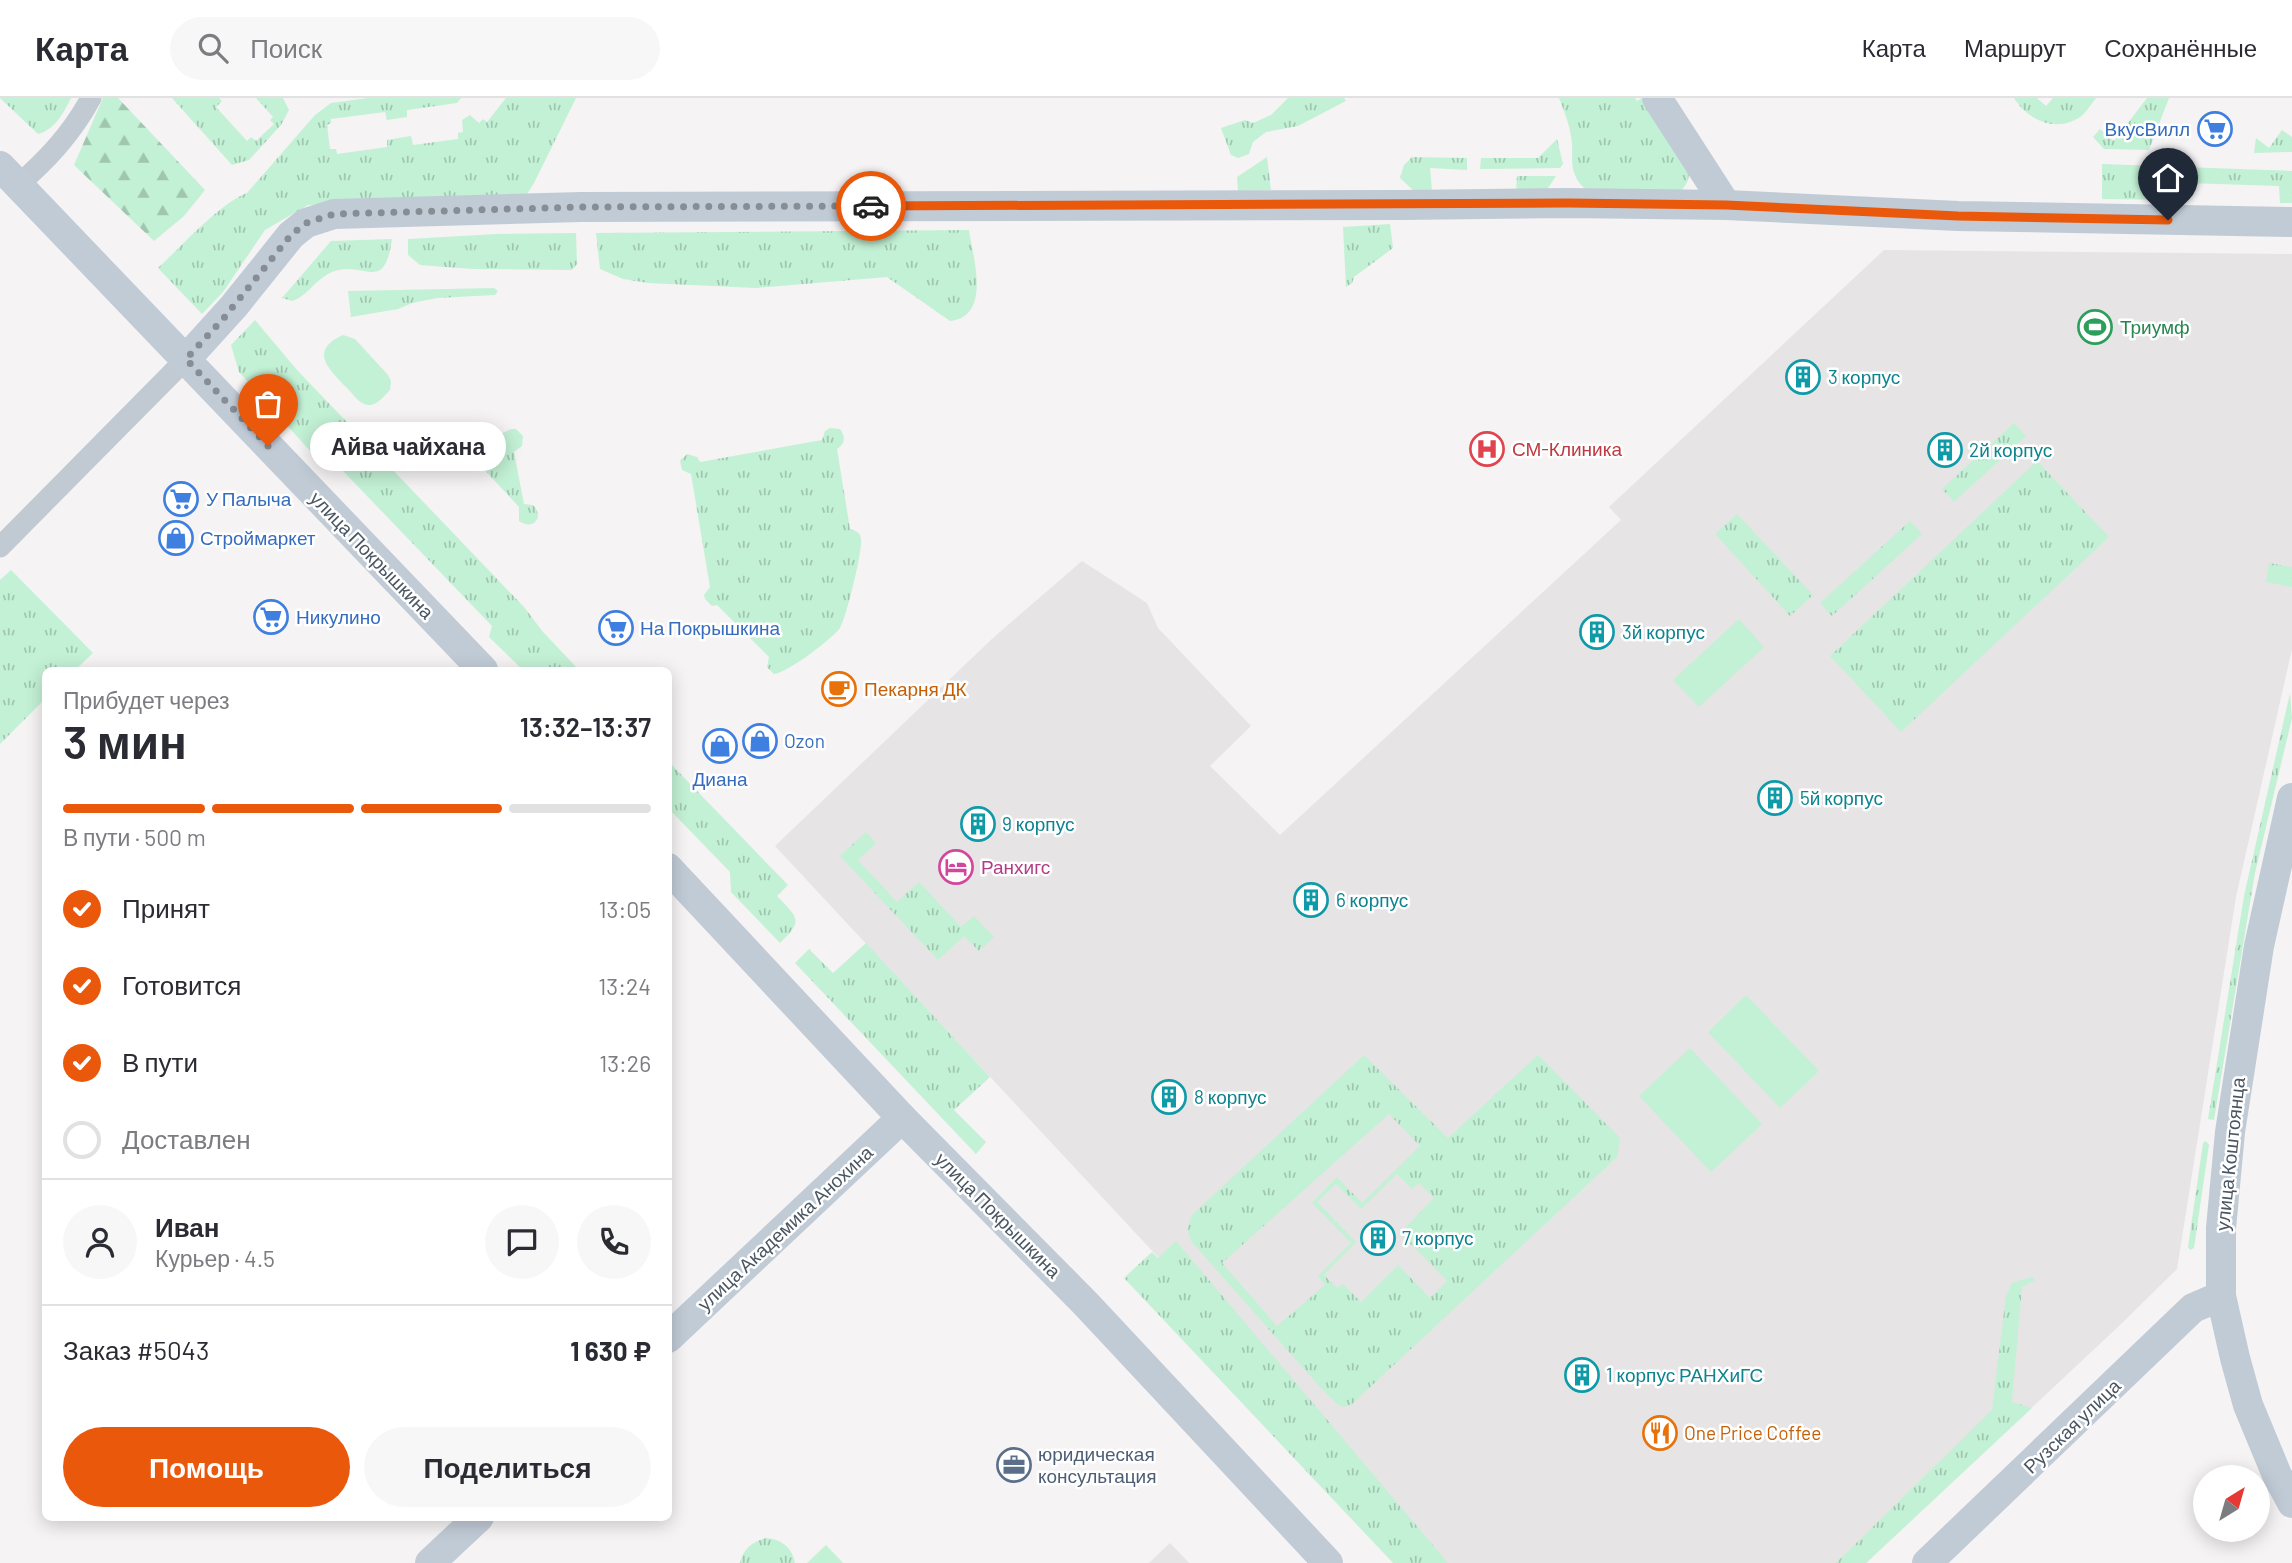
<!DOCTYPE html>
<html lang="ru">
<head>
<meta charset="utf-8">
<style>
	body { margin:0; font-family:Barlow,sans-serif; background:#f7f7f7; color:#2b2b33; height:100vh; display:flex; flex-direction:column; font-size:26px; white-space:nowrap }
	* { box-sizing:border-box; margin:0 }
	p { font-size:23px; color:#7c7c81 }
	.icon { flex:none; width:38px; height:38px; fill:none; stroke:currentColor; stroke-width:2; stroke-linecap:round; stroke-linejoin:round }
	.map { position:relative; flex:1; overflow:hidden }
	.details { position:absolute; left:42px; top:569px; width:630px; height:854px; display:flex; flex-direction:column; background:#fff; border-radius:10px; box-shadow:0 4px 18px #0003 }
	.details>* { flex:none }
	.needle { width:46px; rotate:37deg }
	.fabs { position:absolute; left:2193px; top:1367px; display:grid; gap:14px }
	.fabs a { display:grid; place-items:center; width:77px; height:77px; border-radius:50%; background:#fff; box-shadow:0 4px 18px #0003; font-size:35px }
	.pin { position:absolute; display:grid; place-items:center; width:60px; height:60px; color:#fff; margin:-72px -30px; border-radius:50% 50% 50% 0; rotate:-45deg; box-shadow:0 0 7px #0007 }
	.pin .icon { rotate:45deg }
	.courier { position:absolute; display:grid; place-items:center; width:70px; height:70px; margin:-35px; border:5px solid #ea580c; border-radius:50%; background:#fff; color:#222; box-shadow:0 2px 9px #0007 }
	.bubble { position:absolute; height:49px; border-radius:24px; background:#fff; box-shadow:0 4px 18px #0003; font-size:23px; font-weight:600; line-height:49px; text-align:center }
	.head em { font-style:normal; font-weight:600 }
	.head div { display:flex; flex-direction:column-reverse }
	.head { display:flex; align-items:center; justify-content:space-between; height:119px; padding:0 21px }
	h1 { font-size:46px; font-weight:600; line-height:52px }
	.bar { display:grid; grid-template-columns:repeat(4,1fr); gap:10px 7px; align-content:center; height:84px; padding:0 21px }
	.bar i { height:9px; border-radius:5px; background:#e1e1e2 }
	.bar .active { background:#ea580c }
	.bar p { grid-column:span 4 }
	.line { display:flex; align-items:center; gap:18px; padding:0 21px; border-top:2px solid #e1e1e2 }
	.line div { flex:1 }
	.round { display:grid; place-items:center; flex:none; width:74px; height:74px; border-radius:37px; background:#f7f7f7 }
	ol { padding:0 21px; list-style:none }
	li { display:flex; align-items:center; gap:21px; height:77px }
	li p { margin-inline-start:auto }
	li .icon { padding:7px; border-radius:50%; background:#ea580c; color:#fff; stroke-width:4 }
	li:last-child { color:#7c7c81 }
	li i { width:38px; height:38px; border:4px solid #e1e1e2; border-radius:50% }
	.primary-button { display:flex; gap:14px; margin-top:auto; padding:14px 21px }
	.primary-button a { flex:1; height:80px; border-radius:42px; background:#ea580c; color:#fff; font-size:28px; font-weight:600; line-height:80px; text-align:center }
	.primary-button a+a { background:#f7f7f7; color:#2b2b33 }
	header { display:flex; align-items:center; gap:42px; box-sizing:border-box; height:98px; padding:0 35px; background:#fff; border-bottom:2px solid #e1e1e2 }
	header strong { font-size:33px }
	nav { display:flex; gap:38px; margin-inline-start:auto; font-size:24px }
	.search { width:490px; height:63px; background:#f7f7f7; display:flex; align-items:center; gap:18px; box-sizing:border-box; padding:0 24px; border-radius:38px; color:#7c7c81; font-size:26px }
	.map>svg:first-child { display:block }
</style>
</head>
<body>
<header>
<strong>Карта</strong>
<div class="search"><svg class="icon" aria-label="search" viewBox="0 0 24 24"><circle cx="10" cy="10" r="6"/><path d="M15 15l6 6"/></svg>Поиск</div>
<nav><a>Карта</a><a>Маршрут</a><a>Сохранённые</a></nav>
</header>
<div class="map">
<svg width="2292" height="1465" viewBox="0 0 2292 1465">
	<defs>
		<pattern id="grass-tufts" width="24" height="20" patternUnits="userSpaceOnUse" patternTransform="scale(1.75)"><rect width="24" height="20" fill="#c3f1d5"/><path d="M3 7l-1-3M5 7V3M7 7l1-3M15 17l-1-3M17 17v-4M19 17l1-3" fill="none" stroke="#a0c6b0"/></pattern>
		<pattern id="forest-firs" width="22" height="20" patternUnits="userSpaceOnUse" patternTransform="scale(1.75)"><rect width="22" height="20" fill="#c3f1d5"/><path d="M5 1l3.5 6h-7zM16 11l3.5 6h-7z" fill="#a0c6b0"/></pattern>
	</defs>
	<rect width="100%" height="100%" fill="#f5f3f3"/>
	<g fill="#e6e4e5">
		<path d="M1884,152l408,4v395l-56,248 -59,372 -57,56 -254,238h-423l-668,-717 218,-208 89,-77 65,42 11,25 93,98 -41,40 70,69 341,-315 -12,-13z"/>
		<path d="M1170,1445l19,20h-40z"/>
	</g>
	<g fill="url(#grass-tufts)" fill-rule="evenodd">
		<path d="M0,0h71c-8,16 -16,31 -33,36z"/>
		<path d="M172,0h47l3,3 -6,6 31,34 4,-4 5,4 18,-17 -4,-4 3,-3 -17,-19h27l6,12 -8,15 -32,35 -17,5z"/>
		<path d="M368,0h93l-4,5 -50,7v7l-20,3 -2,-8 -54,7v4l-4,2 3,24h6l1,5 50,-7v-7l24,-4 2,9 45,-6v-6l5,-1 -1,-12 8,-5 9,8 4,-4 4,3 19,-24h70l-42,85 -9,14 -217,8 -43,25 -42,62 -21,22 -44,-46c23,-21 62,-65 89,-75l68,-78 16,-12z"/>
		<path d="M1288,0h56l2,3 -48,25 -32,6 -13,10 -4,12 -11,4 -7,-3 -10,-27 24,-8 8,3 18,-8z"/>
		<path d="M1559,0h76l2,3 5,-3 46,69c2,12 0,16 -8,25l-95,-3c-19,-19 -10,-31 -14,-53 -2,-13 -7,-25 -12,-38z"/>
		<path d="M2014,0h23l9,8 7,-8h43c-5,6 -11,17 -19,21 -24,13 -50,0 -63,-21z"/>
		<path d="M2147,0h22l-20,52 -45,-1 -11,-12 7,-8 14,12z"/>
		<path d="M2282,32l10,7v15l-38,1 2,-15 13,10z"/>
		<path d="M1557,41l6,25 -3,4 -80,1 1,-11h57z"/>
		<path d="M1267,59l4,33 -33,1 -1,-14z"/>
		<path d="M1412,59l55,1v12l-37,-2 2,23h-18l-14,-13 4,-13z"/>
		<path d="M2102,66l190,7v32h-12l-1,-17 -92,-3 -1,17 -84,-1z"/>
		<path d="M1517,78h39l-10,15 -30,1z"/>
		<path d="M1390,126l3,24 -39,29 -2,6 -6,4 -3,-60z"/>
		<path d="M969,132c4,28 23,86 -19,91l-63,-44 -131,11 -108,-5 -25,-4 -23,-10 -4,-36z"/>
		<path d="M576,135l1,31 -5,6 -98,-1 -29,-2 -25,-2 -12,-10v-16l89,-5z"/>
		<path d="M392,141c-8,57 -28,20 -60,33 -18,8 -24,24 -40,29l-10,-3 49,-57z"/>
		<path d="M494,190l4,3 -3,4 -58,3 -25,5 -14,6 -47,8 -3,-26z"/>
		<path d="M255,222l42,50 227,237 19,25 36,38h-56l-34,-33 3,-11 -172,-179 -8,6 -73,-81 -8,-27z"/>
		<path d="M2014,325l12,13 -72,66 -12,-13z"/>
		<path d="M830,330l10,1c6,8 5,15 -3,20l13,80c6,2 10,3 11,10 2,10 -15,80 -21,89 -9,12 -53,45 -66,46l-7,-7 2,-10 -52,-52 -5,1 -7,-7 -1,-4 6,-8 -19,-113 -9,-4 -2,-9 7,-7 10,3 3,5 122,-22 3,-9z"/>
		<path d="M511,331h5l7,7 -1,10 -8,6 10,52 9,1c12,12 0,26 -14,16v-14l-67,-72c20,7 41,4 59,-6z"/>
		<path d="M2037,363l72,76 -208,195 -71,-76z"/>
		<path d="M1737,416l76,81 -23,21 -75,-82z"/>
		<path d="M1910,423l12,13 -90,82 -12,-13z"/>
		<path d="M2269,465l23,4v20l-26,-5z"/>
		<path d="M11,472l82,83 -18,17h-29l-1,29 -45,45v-164z"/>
		<path d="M2290,595l2,25 -37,155 -41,247 -6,-1 36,-223z"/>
		<path d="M668,663l120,124 -11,11c21,22 27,24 3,47l-49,-51 -1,-20 -61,-63z"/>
		<path d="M866,734l10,11 -18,17 39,42 22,-20 42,45 13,-11 20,21 -15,14 -15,-15 -26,24 -98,-104z"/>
		<path d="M866,845l124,134 -36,33 32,32 -10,12 -181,-191 14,-14 24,24z"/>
		<path d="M1364,957l84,83 90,-83 82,83 -3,19 -265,247 -8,3 -6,-2 -18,-18 -129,-146c-4,-11 -4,-17 2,-27zM1389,1016l31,32 -58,57 -25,-26 -25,26 39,40 -33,33 7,9 -48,41 -55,-63zM1397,1076l15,15 7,-6 15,15 -34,35 47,48 -17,17 -32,-33 -37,37 -18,-18 -6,4 -13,-13 32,-33 -39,-40 19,-18 25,25z"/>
		<path d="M2206,1043l3,4 -15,103 -4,2 -2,-3 15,-104z"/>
		<path d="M1176,1143l272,322h-55l-269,-285 28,-26 6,6z"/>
		<path d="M2031,1179l4,3 -13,7 -10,115 20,6 -166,155h-30l156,-153 14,-114 6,-13z"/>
		<path d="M766,1440c15,1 26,9 29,25h-55c3,-14 12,-21 26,-25z"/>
	</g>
	<path fill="url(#forest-firs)" d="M103,0h15l87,92 -21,26 -30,25 -80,-76z"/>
	<g fill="#c3f1d5">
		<path d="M343,237l12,4 33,36 3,6 -1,9c-6,6 -13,16 -22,15 -9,-1 -15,-11 -21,-17 -18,-19 -39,-37 -4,-53z"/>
		<path d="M1739,521l25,28 -65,60 -26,-27z"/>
		<path d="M1746,897l73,76 -39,37 -72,-76z"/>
		<path d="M1690,950l72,76 -51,48 -72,-76z"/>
		<path d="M826,1447l17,18h-36z"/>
	</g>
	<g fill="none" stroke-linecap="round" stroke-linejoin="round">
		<g stroke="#c1cad2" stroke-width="21">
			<path d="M18,87c30,-26 54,-52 73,-87"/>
			<path d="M0,449l186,-188"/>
		</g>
		<g stroke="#c1cbd6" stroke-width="30">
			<path d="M1657,0l69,107"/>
			<path d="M0,68l483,504"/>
			<path d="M186,261l48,-53 57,-71 15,-12 28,-9 247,-7 822,-2 165,-2 158,2 232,11 334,6"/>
			<path d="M2292,700l-33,148 -29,186 -9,96v68l14,62 13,47 29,70 15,28"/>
			<path d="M668,770l234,250 184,186 242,259"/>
			<path d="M668,1240l234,-220"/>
			<path d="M430,1465l49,-46"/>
			<path d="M1927,1465l266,-255 28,-12"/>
		</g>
	</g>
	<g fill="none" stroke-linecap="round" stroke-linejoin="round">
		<path stroke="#868d94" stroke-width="7" stroke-dasharray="0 12.6" d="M268,348l-82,-87 37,-40 68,-84 15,-12 28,-9 247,-7 290,-1"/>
		<path stroke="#ea580c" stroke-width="9" d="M871,108l697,-3 158,2 232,11 210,4"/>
	</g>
	<defs>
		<g id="supermarket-ring" transform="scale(1.75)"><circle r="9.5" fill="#fff" stroke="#3f7fe0" stroke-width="1.5"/><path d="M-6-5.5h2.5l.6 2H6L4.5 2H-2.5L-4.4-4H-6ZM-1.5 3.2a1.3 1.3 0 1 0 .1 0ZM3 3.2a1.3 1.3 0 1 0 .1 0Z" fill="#3f7fe0"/></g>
		<g id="stadium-ring" transform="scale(1.75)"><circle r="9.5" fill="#fff" stroke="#2e9e5b" stroke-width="1.5"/><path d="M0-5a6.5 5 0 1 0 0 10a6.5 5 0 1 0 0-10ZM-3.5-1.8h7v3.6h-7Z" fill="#2e9e5b"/></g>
		<g id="building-ring" transform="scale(1.75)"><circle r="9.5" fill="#fff" stroke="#0f9aa8" stroke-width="1.5"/><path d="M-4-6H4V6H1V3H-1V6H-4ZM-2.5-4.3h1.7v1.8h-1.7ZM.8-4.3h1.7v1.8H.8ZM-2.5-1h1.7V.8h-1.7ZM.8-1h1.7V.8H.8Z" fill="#0f9aa8"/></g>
		<g id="hospital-ring" transform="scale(1.75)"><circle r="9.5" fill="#fff" stroke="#e0444e" stroke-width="1.5"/><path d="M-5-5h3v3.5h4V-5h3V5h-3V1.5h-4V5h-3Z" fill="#e0444e"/></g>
		<g id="shop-ring" transform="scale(1.75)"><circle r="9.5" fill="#fff" stroke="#3f7fe0" stroke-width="1.5"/><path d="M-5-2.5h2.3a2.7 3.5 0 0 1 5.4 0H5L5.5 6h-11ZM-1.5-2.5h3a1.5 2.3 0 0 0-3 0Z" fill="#3f7fe0"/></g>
		<g id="cafe-ring" transform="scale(1.75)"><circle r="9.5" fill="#fff" stroke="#e8710a" stroke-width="1.5"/><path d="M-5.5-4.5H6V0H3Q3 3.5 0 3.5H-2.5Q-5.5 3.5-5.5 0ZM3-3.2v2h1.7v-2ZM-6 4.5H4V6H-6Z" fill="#e8710a"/></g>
		<g id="hotel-ring" transform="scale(1.75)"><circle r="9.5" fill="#fff" stroke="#d1479c" stroke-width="1.5"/><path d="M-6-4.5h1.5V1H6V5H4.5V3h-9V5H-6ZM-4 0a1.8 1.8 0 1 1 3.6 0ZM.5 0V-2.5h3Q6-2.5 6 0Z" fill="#d1479c"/></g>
		<g id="restaurant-ring" transform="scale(1.75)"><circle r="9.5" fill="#fff" stroke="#e8710a" stroke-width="1.5"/><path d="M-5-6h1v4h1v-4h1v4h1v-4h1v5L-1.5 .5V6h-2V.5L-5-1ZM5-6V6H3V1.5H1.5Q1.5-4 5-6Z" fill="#e8710a"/></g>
		<g id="office-ring" transform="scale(1.75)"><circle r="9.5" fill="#fff" stroke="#5c6f8a" stroke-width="1.5"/><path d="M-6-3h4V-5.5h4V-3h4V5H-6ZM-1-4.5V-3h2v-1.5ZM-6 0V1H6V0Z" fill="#5c6f8a"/></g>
	</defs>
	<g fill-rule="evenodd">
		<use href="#supermarket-ring" x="2215" y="31"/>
		<use href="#stadium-ring" x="2095" y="229"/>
		<use href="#building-ring" x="1803" y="279"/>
		<use href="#hospital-ring" x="1487" y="351"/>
		<use href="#building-ring" x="1945" y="352"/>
		<use href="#supermarket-ring" x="181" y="401"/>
		<use href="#shop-ring" x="176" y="440"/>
		<use href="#supermarket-ring" x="271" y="519"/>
		<use href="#supermarket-ring" x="616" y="530"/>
		<use href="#building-ring" x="1597" y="534"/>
		<use href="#cafe-ring" x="839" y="591"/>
		<use href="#shop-ring" x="760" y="643"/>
		<use href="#shop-ring" x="720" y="648"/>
		<use href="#building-ring" x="1775" y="700"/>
		<use href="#building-ring" x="978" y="726"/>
		<use href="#hotel-ring" x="956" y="769"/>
		<use href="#building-ring" x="1311" y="802"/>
		<use href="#building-ring" x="1169" y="999"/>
		<use href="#building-ring" x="1378" y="1140"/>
		<use href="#building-ring" x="1582" y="1277"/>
		<use href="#restaurant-ring" x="1660" y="1335"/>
		<use href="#office-ring" x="1014" y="1367"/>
	</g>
	<g text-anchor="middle" stroke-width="5" stroke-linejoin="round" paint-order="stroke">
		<g font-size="19" fill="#366cbe" stroke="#fff" text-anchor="start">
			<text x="2190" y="38" text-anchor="end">ВкусВилл</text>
			<text x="206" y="408">У Палыча</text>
			<text x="200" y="447">Строймаркет</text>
			<text x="296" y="526">Никулино</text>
			<text x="640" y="537">На Покрышкина</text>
			<text x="784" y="650">Ozon</text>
			<text x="720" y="688" text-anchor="middle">Диана</text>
		</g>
		<g font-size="19" fill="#27864d" stroke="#fff" text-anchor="start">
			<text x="2120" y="236">Триумф</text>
		</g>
		<g font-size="19" fill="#0d838f" stroke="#fff" text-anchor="start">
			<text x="1828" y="286">3 корпус</text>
			<text x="1969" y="359">2й корпус</text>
			<text x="1622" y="541">3й корпус</text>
			<text x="1800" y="707">5й корпус</text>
			<text x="1002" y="733">9 корпус</text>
			<text x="1336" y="809">6 корпус</text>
			<text x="1194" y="1006">8 корпус</text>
			<text x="1402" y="1147">7 корпус</text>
			<text x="1606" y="1284">1 корпус РАНХиГС</text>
		</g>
		<g font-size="19" fill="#be3a42" stroke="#fff" text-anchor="start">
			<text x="1512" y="358">СМ-Клиника</text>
		</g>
		<g font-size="19" fill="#4a5661" stroke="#fff">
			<text transform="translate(372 457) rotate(46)" y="7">улица Покрышкина</text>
			<text transform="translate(2230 1056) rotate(-84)" y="7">улица Коштоянца</text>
			<text transform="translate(998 1117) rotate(45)" y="7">улица Покрышкина</text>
			<text transform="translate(785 1130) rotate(-43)" y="7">улица Академика Анохина</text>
			<text transform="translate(2072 1328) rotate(-44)" y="7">Рузская улица</text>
		</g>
		<g font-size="19" fill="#c56008" stroke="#fff" text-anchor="start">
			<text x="864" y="598">Пекарня ДК</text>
			<text x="1684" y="1342">One Price Coffee</text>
		</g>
		<g font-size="19" fill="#b23c85" stroke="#fff" text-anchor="start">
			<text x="981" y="776">Ранхигс</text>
		</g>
		<g font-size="19" fill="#4e5e75" stroke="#fff" text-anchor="start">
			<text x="1038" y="1363">юридическая<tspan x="1038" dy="22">консультация</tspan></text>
		</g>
	</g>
</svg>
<div class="fabs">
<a><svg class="needle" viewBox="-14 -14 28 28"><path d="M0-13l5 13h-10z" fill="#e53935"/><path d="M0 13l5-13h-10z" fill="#7c7c81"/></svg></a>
</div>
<div class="pin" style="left:268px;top:348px;background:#ea580c"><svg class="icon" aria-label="bag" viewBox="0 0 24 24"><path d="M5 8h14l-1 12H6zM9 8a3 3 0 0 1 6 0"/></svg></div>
<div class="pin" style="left:2168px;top:122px;background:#1f2937"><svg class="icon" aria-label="home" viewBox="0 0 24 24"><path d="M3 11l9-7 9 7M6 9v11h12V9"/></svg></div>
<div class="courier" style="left:871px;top:108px"><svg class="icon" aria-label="car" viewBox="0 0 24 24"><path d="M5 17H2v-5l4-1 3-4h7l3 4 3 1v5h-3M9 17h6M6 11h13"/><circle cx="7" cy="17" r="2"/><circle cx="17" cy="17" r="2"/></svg></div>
<div class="bubble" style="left:310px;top:324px;width:196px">Айва чайхана</div>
<section class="details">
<div class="head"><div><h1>3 мин</h1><p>Прибудет через</p></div><em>13:32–13:37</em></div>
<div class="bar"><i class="active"></i><i class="active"></i><i class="active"></i><i></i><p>В пути · 500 m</p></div>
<ol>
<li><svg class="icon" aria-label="check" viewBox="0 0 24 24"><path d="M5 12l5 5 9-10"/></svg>Принят<p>13:05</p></li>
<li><svg class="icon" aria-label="check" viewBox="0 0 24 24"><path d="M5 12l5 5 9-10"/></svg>Готовится<p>13:24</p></li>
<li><svg class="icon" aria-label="check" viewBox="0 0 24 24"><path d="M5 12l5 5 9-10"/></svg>В пути<p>13:26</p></li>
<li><i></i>Доставлен</li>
</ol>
<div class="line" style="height:126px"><a class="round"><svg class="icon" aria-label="person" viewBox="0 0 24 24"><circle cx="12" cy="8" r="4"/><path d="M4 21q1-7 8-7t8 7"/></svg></a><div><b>Иван</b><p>Курьер · 4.5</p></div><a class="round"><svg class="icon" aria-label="chat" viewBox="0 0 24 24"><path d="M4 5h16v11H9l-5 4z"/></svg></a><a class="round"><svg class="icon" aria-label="phone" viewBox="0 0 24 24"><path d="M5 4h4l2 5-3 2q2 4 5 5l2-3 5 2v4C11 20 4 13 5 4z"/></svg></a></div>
<div class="line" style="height:91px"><div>Заказ #5043</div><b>1 630 ₽</b></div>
<div class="primary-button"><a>Помощь</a><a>Поделиться</a></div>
</section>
</div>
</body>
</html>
